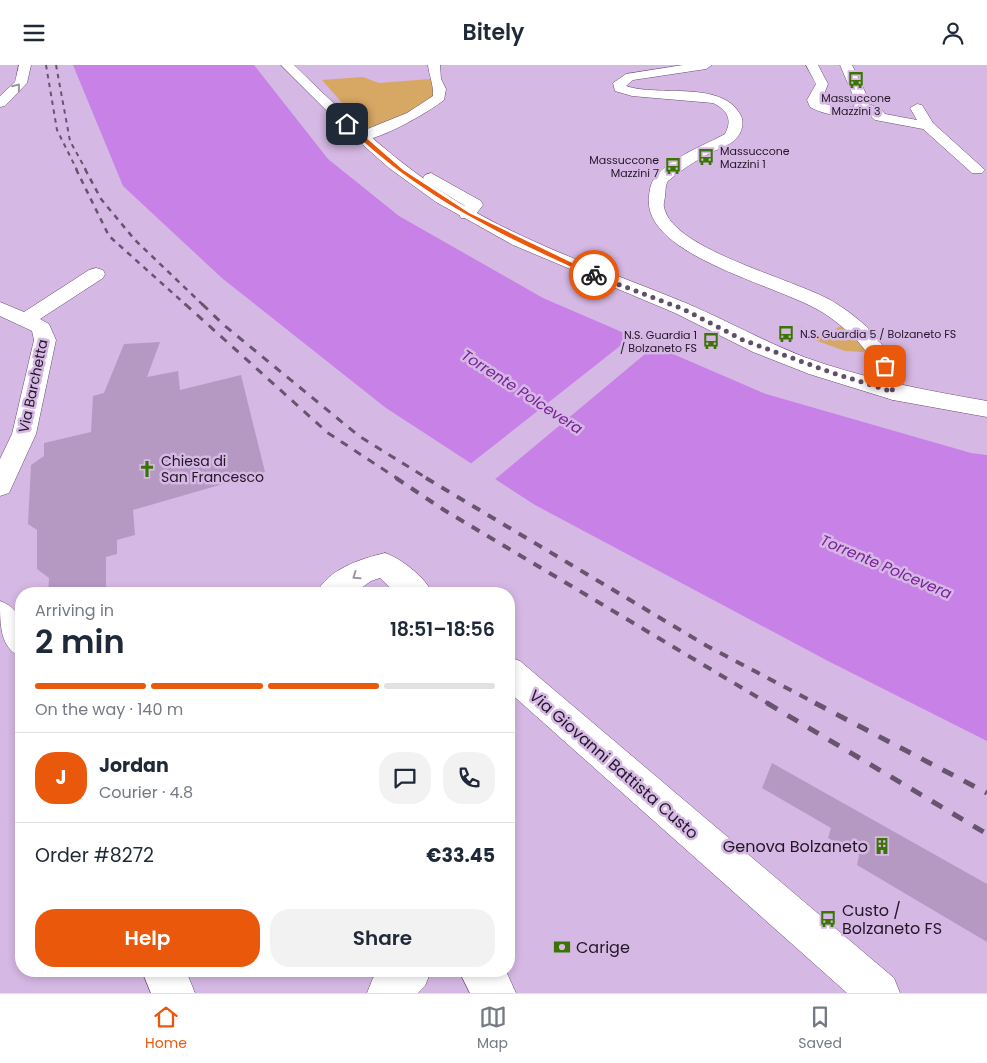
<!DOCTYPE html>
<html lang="en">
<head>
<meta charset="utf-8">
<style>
	body { margin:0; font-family:Poppins,sans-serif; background:#f2f2f3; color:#1f2937; height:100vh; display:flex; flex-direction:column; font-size:19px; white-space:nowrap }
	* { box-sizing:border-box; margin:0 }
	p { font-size:16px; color:#747a83 }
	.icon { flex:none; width:28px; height:28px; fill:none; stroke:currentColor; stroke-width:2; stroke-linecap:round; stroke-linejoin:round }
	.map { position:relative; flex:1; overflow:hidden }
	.drawer { position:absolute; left:15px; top:522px; width:500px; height:390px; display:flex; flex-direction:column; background:#fff; border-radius:20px; box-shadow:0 2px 8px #0003 }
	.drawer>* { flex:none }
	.pin { position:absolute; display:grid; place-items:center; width:42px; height:42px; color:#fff; margin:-21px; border-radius:10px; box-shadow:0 2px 8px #0006 }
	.courier { position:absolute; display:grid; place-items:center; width:50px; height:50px; margin:-25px; border:4px solid #ea580c; border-radius:50%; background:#fff; color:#222; box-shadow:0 1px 6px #0007 }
	.headline em { font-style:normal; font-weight:600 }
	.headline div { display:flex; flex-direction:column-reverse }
	.headline { display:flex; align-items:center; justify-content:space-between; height:85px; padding:0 20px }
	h1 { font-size:32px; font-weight:600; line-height:38px }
	.bar { display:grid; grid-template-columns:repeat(4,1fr); gap:8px 5px; align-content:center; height:60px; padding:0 20px }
	.bar i { height:6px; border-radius:4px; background:#e0e1e3 }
	.bar .current { background:#ea580c }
	.bar p { grid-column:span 4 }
	.line { display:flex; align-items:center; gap:12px; padding:0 20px; border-top:1px solid #e0e1e3 }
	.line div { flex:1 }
	.round { display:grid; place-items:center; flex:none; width:52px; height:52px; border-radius:20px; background:#f2f2f3 }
	.primary-button { display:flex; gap:10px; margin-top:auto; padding:10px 20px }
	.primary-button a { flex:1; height:58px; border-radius:20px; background:#ea580c; color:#fff; font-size:20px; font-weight:600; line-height:58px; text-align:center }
	.primary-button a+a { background:#f2f2f3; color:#1f2937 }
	header { display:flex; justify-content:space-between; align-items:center; height:65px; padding:0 20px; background:#fff; font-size:22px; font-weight:600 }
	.tab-bar { display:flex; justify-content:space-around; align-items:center; height:70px; border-top:1px solid #e0e1e3; background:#fff; font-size:14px; color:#747a83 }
	.tab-bar a { display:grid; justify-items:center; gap:2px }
	.tab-bar .current { color:#ea580c }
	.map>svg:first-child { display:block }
</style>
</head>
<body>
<header><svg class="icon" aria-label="menu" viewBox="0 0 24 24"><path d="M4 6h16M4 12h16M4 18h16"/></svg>Bitely<svg class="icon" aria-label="person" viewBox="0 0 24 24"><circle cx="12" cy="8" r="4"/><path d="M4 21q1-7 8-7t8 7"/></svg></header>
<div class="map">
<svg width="987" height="928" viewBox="0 0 987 928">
	<rect width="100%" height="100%" fill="#d6b8e4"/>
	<g fill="#d7a764">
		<path d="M363,12l16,6 51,-4 7,11c-6,22 -46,31 -66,39h-6l-43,-49z"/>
		<path d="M795,259l26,13 20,-11 25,23 -3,3 -18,-1 -33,-12 4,-3z"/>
	</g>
	<path fill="#c781e7" d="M73,0h181l74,94 71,57 144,82 223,96 205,59 16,2v286l-159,-80 -293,-156 -149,-97 -163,-129 -100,-93z"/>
	<path fill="#d6b8e4" d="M634,270l23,9 -164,137 -24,-16z"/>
	<g fill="#b699c3">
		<path d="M160,277l-13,35 31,-6 2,19 61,-15 24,97 -132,38 2,25 -18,5v14l-11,3v30l-27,7h-31l1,-16 -12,-9v-39l-9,-6 3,-59 13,-9v-13l47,-11 2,-36 11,-3 20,-49z"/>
		<path d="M772,698l215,121v58l-130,-77 2,-10 -31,-17 3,-10 -69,-40z"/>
	</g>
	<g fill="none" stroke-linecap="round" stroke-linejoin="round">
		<g stroke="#674d73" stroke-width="1">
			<g id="minor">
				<path d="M19,0h12l-4,18 -22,23 -5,1v-11l15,-14z"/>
				<path d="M428,0h12l1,14 5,10 -2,11c-15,12 -71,45 -89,40l-2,-3 2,-3 52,-21 26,-17c1,-10 -4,-21 -5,-31z"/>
				<path d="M683,0h29l-6,4 -73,11 -7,6c32,11 95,-6 114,28 5,8 2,18 -4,25 -6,6 -18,10 -26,14 -15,8 -29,17 -42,28 -3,5 -2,9 -3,15 0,3 -2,8 -1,11 8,44 137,73 173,97 37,24 54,46 67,88l-3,5 -8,3 -8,-3c-6,-9 -8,-21 -12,-32 -8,-21 -27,-36 -45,-49 -41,-30 -187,-58 -179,-120 1,-9 2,-14 8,-21 17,-19 46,-29 68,-41 8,-15 2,-24 -12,-31l-81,-7 -17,-5 -2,-8 13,-9z"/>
				<path d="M806,0h12l10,19 -7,18 16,6 17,-1 1,-7 -15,-35h12l17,35 -1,4 12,4 5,6 32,6 -7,-12 7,-4 5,1 11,18 52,47 -3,3h-10l-49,-44 -48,-9 -10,-9c-18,8 -38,5 -55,-4l-3,-7 9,-16z"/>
				<path d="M431,108l50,28 2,4 -10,13h-12l-2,-4 6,-8 -40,-25 -2,-3 2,-3z"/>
				<path d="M96,203l7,2 2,4 -2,4 -63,41 9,5 7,16 -20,94 -27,59 -9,3v-37l12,-25 22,-94 -2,-9 -32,-15v-14l24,10 65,-42z"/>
				<path d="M385,488c17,6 40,24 48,41h-36l-17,-16 -9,3 -18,13h-37c12,-25 44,-35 69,-41z"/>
				<path d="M509,592l11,4 374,317 6,15h-53l-338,-301z"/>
				<path d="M380,906h51l-6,15 -7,7h-51l6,-15z"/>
				<path d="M459,906h47l10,22h-46z"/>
			</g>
		</g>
		<g stroke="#674d73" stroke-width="1">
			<g id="secondary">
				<path d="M0,536c27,10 21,32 21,56 -21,-9 -21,-32 -21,-56z"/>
				<path d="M142,906h44l9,22h-44z"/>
			</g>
		</g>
		<g stroke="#674d73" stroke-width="1">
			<path id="primary" d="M281,0h13c55,54 112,107 179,146 68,38 142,63 213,92 40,17 77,38 118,54 61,22 120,33 183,44v16l-94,-17 -84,-26 -56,-22 -78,-39 -162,-68 -77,-43 -47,-34 -44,-39z"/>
		</g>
		<use href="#minor" fill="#fff" fill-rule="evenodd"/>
		<use href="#secondary" fill="#fff" fill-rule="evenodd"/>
		<use href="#primary" fill="#fff" fill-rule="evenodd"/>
		<g stroke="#67556f" stroke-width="2" stroke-dasharray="4.5 4.5" stroke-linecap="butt">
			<path d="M46,0l11,65 20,40"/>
			<path d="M56,0l14,76 16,29"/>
		</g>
		<g stroke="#67556f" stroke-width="2.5" stroke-dasharray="5.5 5.5" stroke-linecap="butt">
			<path d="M76,104l33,67 77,69"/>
			<path d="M85,104l16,30 34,41 68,65"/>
		</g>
		<g stroke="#67556f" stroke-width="3" stroke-dasharray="8 8" stroke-linecap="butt">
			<path d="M185,239l143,129 70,46"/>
			<path d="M202,239l23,22 134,110 69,43"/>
		</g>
		<g stroke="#67556f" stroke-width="4" stroke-dasharray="9 9" stroke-linecap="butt">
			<path d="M396,413l48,32 325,194"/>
			<path d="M426,413l281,168 110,58"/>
		</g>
		<g stroke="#67556f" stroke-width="5" stroke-dasharray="12 12" stroke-linecap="butt">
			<path d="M767,638l220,131"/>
			<path d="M815,638l172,90"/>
		</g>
	</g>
	<defs><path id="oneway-chevron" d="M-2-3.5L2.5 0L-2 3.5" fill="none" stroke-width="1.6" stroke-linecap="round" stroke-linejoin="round" transform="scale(1.25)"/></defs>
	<g stroke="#9c979e">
		<use href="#oneway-chevron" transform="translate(17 22) rotate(-52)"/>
		<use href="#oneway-chevron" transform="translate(356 511) rotate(145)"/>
	</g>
	<path fill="#ea580c" d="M349,58l54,47 66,43 128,62 -5,1c-88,-39 -177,-82 -247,-152z"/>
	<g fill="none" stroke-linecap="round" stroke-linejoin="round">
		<path stroke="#614f69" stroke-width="5" stroke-dasharray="0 9" d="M594,210l89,34 60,31 87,32 63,20 -8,-26"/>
	</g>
	<defs>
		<g id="bus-bare" transform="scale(1.35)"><path d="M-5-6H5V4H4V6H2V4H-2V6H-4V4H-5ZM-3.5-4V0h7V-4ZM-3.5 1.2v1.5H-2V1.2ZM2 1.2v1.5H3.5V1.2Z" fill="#3c7404" stroke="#d6b8e4" stroke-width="2.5" paint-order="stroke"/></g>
		<g id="church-bare" transform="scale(1.35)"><path d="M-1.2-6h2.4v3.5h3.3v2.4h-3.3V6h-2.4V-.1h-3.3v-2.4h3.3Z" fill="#3c7404" stroke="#d6b8e4" stroke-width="2.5" paint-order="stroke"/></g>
		<g id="building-bare" transform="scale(1.35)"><path d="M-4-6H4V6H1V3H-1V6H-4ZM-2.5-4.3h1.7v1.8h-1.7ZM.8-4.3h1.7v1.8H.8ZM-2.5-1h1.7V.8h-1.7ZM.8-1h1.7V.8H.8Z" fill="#3c7404" stroke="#d6b8e4" stroke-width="2.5" paint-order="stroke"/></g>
		<g id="bank-bare" transform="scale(1.35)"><path d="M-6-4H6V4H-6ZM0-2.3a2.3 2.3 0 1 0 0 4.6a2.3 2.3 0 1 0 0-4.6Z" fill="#3c7404" stroke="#d6b8e4" stroke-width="2.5" paint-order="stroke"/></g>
	</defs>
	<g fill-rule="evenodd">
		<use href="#bus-bare" x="856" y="15"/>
		<use href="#bus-bare" x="706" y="92"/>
		<use href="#bus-bare" x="673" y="101"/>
		<use href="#bus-bare" x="786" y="269"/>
		<use href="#bus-bare" x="711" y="276"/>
		<use href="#church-bare" x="147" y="404"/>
		<use href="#building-bare" x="882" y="781"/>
		<use href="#bus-bare" x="828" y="854"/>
		<use href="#bank-bare" x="562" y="882"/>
	</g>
	<g text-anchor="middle" stroke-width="5" stroke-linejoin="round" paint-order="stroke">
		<g font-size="11" fill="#221727" stroke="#d6b8e4" text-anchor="start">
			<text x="856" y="37" text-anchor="middle">Massuccone<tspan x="856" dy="13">Mazzini 3</tspan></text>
			<text x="720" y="90">Massuccone<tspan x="720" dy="13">Mazzini 1</tspan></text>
			<text x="659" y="99" text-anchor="end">Massuccone<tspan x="659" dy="13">Mazzini 7</tspan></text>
			<text x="800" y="273">N.S. Guardia 5 / Bolzaneto FS</text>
			<text x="697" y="274" text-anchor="end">N.S. Guardia 1<tspan x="697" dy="13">/ Bolzaneto FS</tspan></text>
		</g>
		<g font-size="14" fill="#221727" stroke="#d6b8e4">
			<text transform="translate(33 321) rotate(-78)" y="5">Via Barchetta</text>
		</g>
		<g font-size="14" fill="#221727" stroke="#d6b8e4" text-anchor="start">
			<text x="161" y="401">Chiesa di<tspan x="161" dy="16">San Francesco</tspan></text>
		</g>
		<g font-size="15" font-style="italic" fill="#781f99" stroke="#d6b8e4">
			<text transform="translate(522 327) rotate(33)" y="5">Torrente Polcevera</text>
			<text transform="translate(886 502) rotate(23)" y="5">Torrente Polcevera</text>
		</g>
		<g font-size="16" fill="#221727" stroke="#d6b8e4">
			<text transform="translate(614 699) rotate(41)" y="6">Via Giovanni Battista Custo</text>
		</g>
		<g font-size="16" fill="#221727" stroke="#d6b8e4" text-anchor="start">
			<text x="868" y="787" text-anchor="end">Genova Bolzaneto</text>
			<text x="842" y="851">Custo /<tspan x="842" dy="18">Bolzaneto FS</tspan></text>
			<text x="576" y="888">Carige</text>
		</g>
	</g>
</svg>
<div class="pin" style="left:885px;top:301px;background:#ea580c"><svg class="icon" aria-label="bag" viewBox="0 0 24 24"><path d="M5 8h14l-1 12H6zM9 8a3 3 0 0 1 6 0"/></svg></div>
<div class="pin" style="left:347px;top:59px;background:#1f2937"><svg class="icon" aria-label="home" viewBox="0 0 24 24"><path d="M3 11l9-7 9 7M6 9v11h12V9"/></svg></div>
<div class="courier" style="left:594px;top:210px"><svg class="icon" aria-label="bike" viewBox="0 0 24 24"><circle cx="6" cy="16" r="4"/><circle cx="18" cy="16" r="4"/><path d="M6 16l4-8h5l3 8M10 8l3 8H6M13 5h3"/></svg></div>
<section class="drawer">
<div class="headline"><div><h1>2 min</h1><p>Arriving in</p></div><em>18:51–18:56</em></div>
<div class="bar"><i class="current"></i><i class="current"></i><i class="current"></i><i></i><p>On the way · 140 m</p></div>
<div class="line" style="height:90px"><b class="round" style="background:#ea580c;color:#fff">J</b><div><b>Jordan</b><p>Courier · 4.8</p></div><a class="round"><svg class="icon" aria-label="chat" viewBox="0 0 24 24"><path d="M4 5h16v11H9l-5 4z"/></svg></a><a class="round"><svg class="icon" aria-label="phone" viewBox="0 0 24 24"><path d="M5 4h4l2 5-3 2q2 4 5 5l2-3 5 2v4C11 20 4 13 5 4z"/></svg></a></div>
<div class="line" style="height:65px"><div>Order #8272</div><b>€33.45</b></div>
<div class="primary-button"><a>Help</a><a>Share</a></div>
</section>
</div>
<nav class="tab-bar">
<a class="current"><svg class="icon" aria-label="home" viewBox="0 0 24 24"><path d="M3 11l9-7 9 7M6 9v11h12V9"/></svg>Home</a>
<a><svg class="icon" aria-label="map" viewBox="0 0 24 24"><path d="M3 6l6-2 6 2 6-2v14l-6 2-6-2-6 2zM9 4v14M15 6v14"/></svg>Map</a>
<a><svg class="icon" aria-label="saved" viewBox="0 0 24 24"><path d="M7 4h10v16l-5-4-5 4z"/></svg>Saved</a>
</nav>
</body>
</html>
